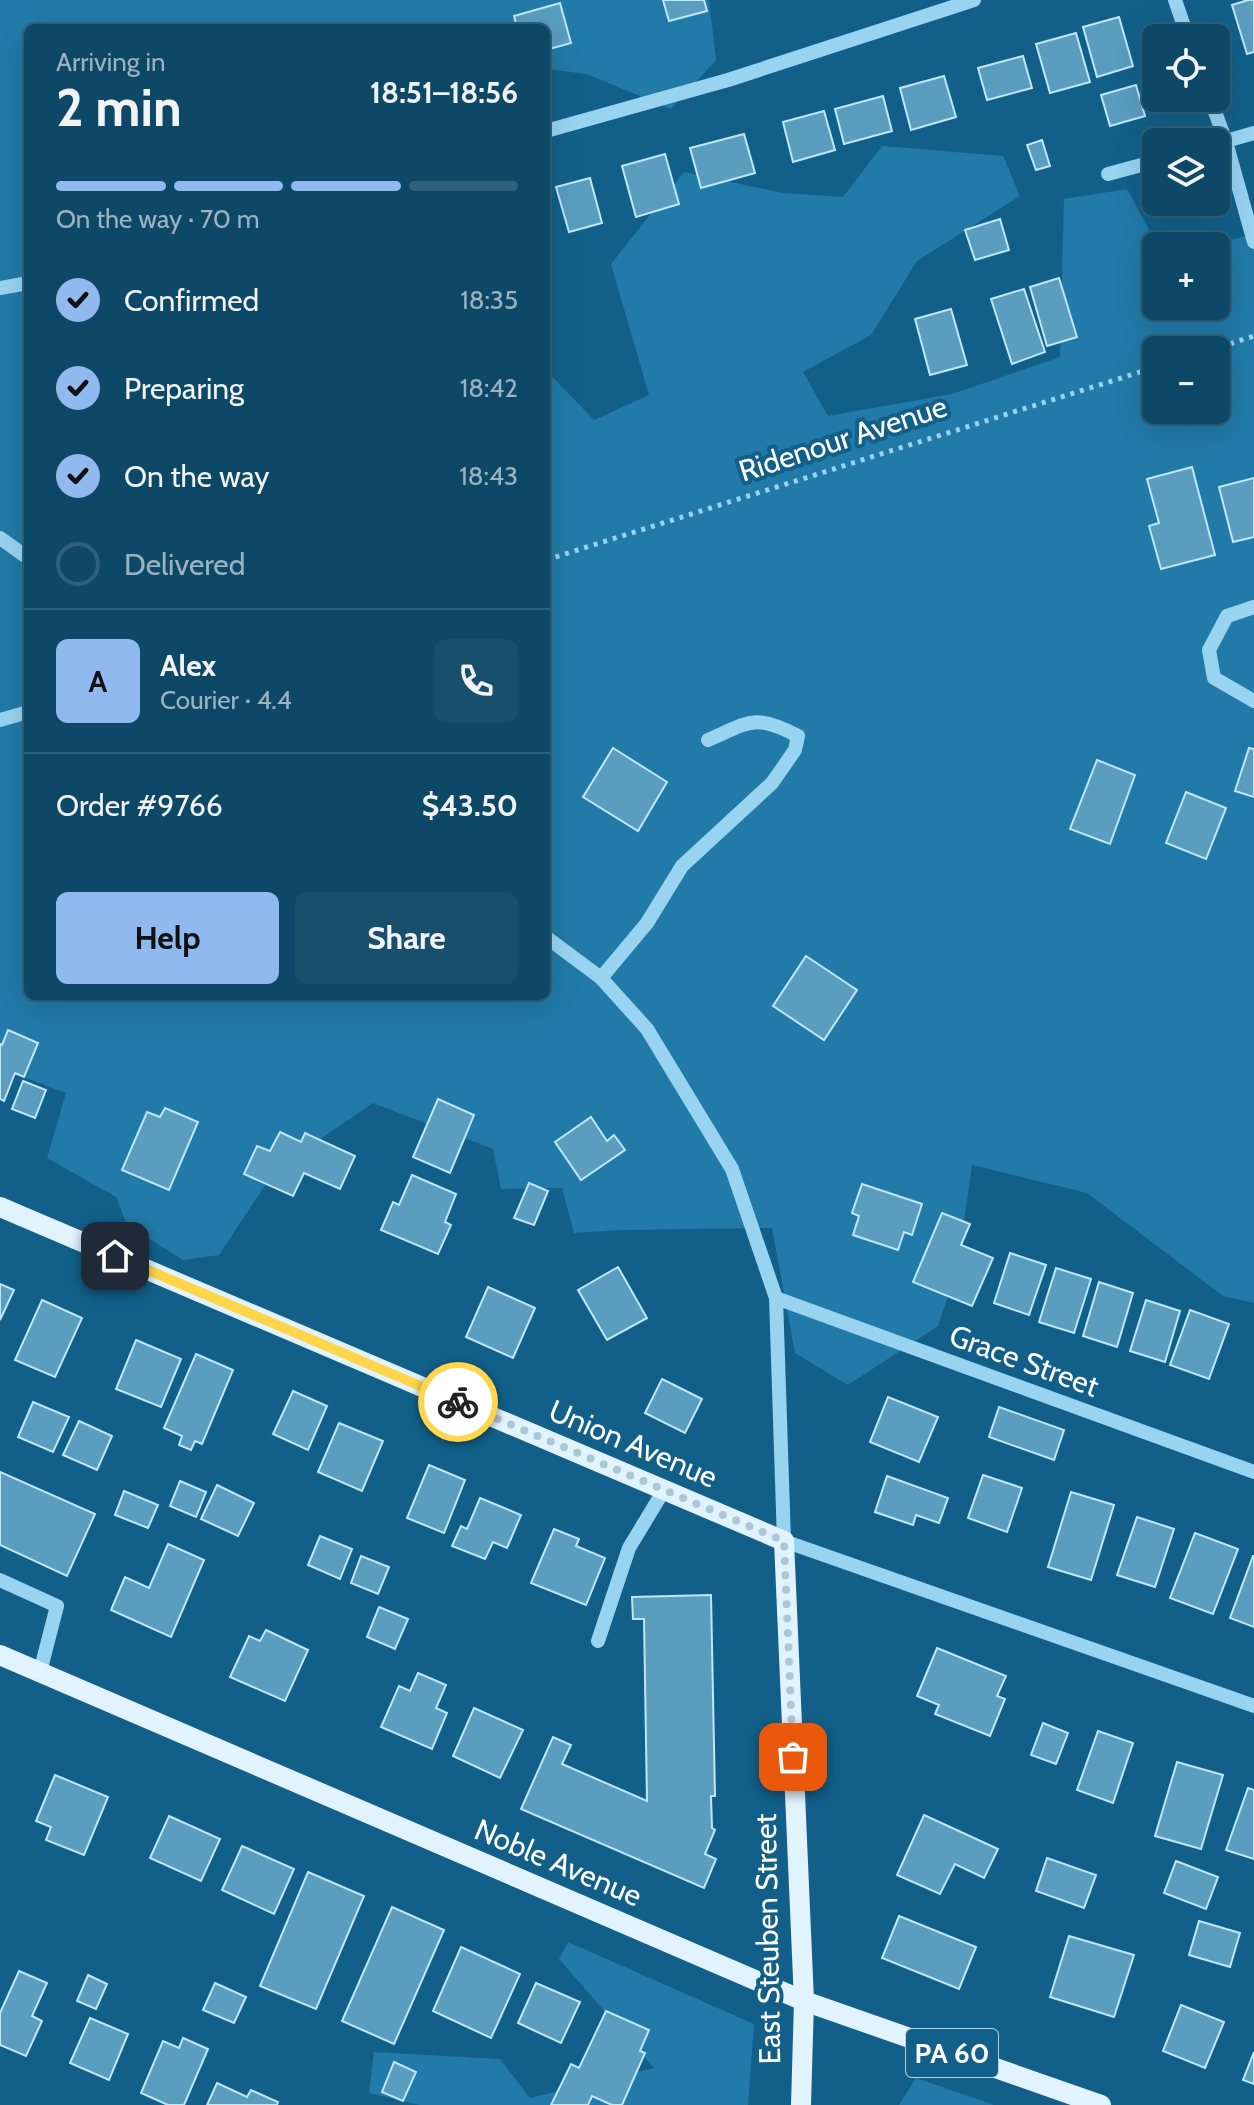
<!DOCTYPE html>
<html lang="en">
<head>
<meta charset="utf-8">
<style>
	body { margin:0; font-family:Cabin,sans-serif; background:#174f6d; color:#f1f3f6; height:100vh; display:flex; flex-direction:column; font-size:30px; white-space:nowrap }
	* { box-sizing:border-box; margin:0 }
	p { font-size:26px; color:#9bb2c0 }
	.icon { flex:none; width:44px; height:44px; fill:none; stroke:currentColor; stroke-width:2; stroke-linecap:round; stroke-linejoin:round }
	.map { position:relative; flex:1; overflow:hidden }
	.side { position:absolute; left:24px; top:24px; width:526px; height:976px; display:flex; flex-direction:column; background:#0e4867; border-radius:12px; box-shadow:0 8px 32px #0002,0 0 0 2px #2e607b }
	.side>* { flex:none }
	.tools { position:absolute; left:1142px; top:24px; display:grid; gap:16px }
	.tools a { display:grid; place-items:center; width:88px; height:88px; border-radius:12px; background:#0e4867; box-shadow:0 8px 32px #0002,0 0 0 2px #2e607b; font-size:40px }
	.pin { position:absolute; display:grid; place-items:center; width:68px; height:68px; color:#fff; margin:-34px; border-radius:16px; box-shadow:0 4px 12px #0006 }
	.courier { position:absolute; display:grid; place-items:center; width:80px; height:80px; margin:-40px; border:6px solid #ffd54a; border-radius:50%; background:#fff; color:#222; box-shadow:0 2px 10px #0007 }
	.head em { font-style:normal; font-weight:700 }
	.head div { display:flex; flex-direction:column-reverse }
	.head { display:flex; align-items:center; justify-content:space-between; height:136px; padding:0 32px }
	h1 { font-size:52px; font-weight:700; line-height:60px }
	.bar { display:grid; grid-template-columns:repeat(4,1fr); gap:12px 8px; align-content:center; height:96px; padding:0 32px }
	.bar i { height:10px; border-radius:6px; background:#2e607b }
	.bar .selected { background:#90b9f0 }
	.bar p { grid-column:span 4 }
	.line { display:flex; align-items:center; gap:20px; padding:0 32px; border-top:2px solid #2e607b }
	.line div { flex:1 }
	.round { display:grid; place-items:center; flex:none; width:84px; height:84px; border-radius:12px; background:#174f6d }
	ol { padding:0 32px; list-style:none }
	li { display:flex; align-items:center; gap:24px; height:88px }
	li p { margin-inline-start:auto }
	li .icon { padding:8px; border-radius:50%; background:#90b9f0; color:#111; stroke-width:4 }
	li:last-child { color:#9bb2c0 }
	li i { width:44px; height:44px; border:4px solid #2e607b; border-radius:50% }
	.button { display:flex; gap:16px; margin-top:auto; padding:16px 32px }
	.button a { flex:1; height:92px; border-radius:12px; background:#90b9f0; color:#111; font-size:32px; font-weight:700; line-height:92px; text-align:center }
	.button a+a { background:#174f6d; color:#f1f3f6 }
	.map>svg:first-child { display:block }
</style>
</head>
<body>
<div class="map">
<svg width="1254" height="2105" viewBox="0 0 1254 2105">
	<rect width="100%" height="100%" fill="#126089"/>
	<g fill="#217aa7" fill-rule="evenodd">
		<path d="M0,0h709l7,60 -45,49 -84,-35 -41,-5v-41h-518v968h518v-626l48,50 55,-25 -38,-131 73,-92 99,21 60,4 39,-51 121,10 17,40 -103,65 -46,74 -68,37 25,44 124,-22 108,-37 4,-158 63,-10 31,57h-2v60h60v-60h-18l56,-11v1068l-31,-7 -136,-103 -115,-28 -15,105 -19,56 -90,59 -53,-32 -23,-125 -151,2 -47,3 -12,-45 -61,1 -8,-40 -120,-46 -98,67 -56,85 -36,5 -56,-35 -11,-28 -69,-39 19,-65 -66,-25zM1156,350h60v60h-60z"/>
		<path d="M568,1942l186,82 -6,81h-328l-51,-12 5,-41 126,7 30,39 124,-30 -95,-109z"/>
		<path d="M916,2078l78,27h-95z"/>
	</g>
	<g fill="#5a9dbf" stroke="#bee7fc" stroke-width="2">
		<path d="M663,0h41l3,11 -38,10z"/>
		<path d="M1248,0h6v52l-7,2 -15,-49z"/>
		<path d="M560,3l11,40 -25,7v-22h-29l-3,-12z"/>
		<path d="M1119,17l14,49 -36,11 -14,-50z"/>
		<path d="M1076,33l14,49 -40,11 -14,-49z"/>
		<path d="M1023,56l9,32 -45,12 -9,-32z"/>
		<path d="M944,76l12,41 -45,13 -11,-42z"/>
		<path d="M1136,85l9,31 -35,10 -9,-31z"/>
		<path d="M883,96l9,35 -48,13 -9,-35z"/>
		<path d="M824,111l11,39 -42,12 -10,-40z"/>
		<path d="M744,134l11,39 -54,15 -11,-40z"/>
		<path d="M1042,140l8,26 -14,4 -9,-25z"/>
		<path d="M665,154l14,50 -43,13 -14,-51z"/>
		<path d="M590,178l12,45 -33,9 -13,-45z"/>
		<path d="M1000,219l9,31 -34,10 -10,-30z"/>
		<path d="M1059,278l18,59 -30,9 -17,-59z"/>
		<path d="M1024,289l21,63 -33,12 -21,-65z"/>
		<path d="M951,309l16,56 -37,10 -15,-56z"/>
		<path d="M1192,467l23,88 -54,14 -12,-43 10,-3 -12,-44z"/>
		<path d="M1254,478v59l-21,5 -14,-55z"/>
		<path d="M613,748l54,34 -29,49 -55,-34z"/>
		<path d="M1249,748l5,1v48l-19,-6z"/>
		<path d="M1097,760l38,15 -25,69 -40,-15z"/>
		<path d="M1186,792l40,16 -20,51 -40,-16z"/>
		<path d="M806,956l51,34 -33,50 -51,-34z"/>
		<path d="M8,1030l30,13 -14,34 -9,-4 -11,28 -4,-2v-55l2,1z"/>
		<path d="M23,1081l23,9 -11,28 -23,-9z"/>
		<path d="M438,1099l36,16 -24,58 -37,-16z"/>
		<path d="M165,1108l33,14 -29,68 -47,-20 25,-58 13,5z"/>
		<path d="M591,1117l16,24 7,-6 11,15 -44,30 -26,-38z"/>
		<path d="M280,1132l21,10 4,-9 50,23 -15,33 -36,-16 -11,23 -49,-22 13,-28 13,5z"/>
		<path d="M412,1175l44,19 -11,28 6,3 -13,29 -57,-24 12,-28 6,3z"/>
		<path d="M529,1183l19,8 -14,34 -20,-7z"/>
		<path d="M862,1184l60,20 -10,31 -8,-3 -6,18 -45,-15 6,-19 -7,-3z"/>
		<path d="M942,1213l28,11 -9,21 32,13 -21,48 -59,-24z"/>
		<path d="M1010,1253l36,12 -17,50 -35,-12z"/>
		<path d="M618,1267l29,51 -40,22 -29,-50z"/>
		<path d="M1056,1268l35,11 -17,54 -35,-11z"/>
		<path d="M1099,1282l34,11 -16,54 -34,-11z"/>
		<path d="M0,1284l14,6 -14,30z"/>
		<path d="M488,1287l47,21 -22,50 -47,-21z"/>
		<path d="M42,1300l40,18 -27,59 -40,-17z"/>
		<path d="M1146,1300l34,11 -15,51 -35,-11z"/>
		<path d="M1190,1310l39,14 -20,55 -39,-14z"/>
		<path d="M136,1340l45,19 -20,48 -45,-18z"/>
		<path d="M196,1354l37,16 -31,74 -7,-3 -4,9 -12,-5 3,-9 -18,-8z"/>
		<path d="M662,1379l40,20 -17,34 -40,-20z"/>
		<path d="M293,1391l34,15 -19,44 -35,-16z"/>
		<path d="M888,1397l50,20 -19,45 -49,-20z"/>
		<path d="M33,1402l36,15 -16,35 -35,-15z"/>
		<path d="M999,1407l65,23 -10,30 -65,-23z"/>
		<path d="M79,1421l33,15 -15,34 -34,-15z"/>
		<path d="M339,1423l44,18 -21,50 -44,-19z"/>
		<path d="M429,1465l36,15 -21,53 -37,-15z"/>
		<path d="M0,1472l95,42 -28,62 -67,-31z"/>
		<path d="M983,1475l39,13 -15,44 -39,-14z"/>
		<path d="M887,1476l61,22 -9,25 -23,-8 -3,10 -38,-13z"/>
		<path d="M180,1481l26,11 -10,25 -26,-11z"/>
		<path d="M217,1485l37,18 -16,33 -37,-17z"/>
		<path d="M124,1491l34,14 -10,23 -33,-13z"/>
		<path d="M1071,1492l43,13 -23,75 -43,-13z"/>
		<path d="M480,1498l41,17 -14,33 -14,-6 -8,17 -33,-13 9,-20 6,3z"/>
		<path d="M1137,1517l37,12 -19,58 -38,-12z"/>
		<path d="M554,1529l25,10 -3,7 29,12 -19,47 -55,-22z"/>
		<path d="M1195,1533l43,16 -25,65 -43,-16z"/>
		<path d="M320,1536l32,13 -12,30 -32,-14z"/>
		<path d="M168,1544l36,16 -33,77 -60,-27 14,-33 24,11z"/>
		<path d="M361,1556l28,11 -11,27 -27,-11z"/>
		<path d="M1253,1556h1v71l-24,-9z"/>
		<path d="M711,1595l4,201h-4l1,32 3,2 -10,24 11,5 -12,29 -183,-79 32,-72 18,8 -9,19 85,37 -3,-182h-11l-1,-22z"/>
		<path d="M379,1607l29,12 -13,30 -28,-12z"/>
		<path d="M266,1630l42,20 -23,51 -55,-24 19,-41 11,5z"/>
		<path d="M937,1648l69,28 -9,20 8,3 -15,37 -55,-22 4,-9 -22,-9z"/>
		<path d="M418,1673l28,12 -10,23 11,5 -15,36 -51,-22 18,-41 11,5z"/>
		<path d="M474,1708l49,22 -23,48 -47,-22z"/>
		<path d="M1043,1723l25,10 -12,31 -25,-9z"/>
		<path d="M1098,1731l35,12 -20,60 -36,-13z"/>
		<path d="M1177,1762l46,13 -22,74 -46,-13z"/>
		<path d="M55,1775l53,22 -24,58 -38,-15 5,-13 -15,-6z"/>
		<path d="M1248,1788l6,2v69l-28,-9z"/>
		<path d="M924,1815l74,34 -14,29 -29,-14 -15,30 -43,-19z"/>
		<path d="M169,1816l51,23 -19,42 -51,-23z"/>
		<path d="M242,1846l52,23 -20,45 -52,-24z"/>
		<path d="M1047,1858l49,17 -12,33 -48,-17z"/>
		<path d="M1176,1861l42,16 -12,32 -42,-16z"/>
		<path d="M308,1872l56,24 -48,113 -56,-23z"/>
		<path d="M392,1907l52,23 -50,114 -52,-23z"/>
		<path d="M899,1916l77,31 -17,42 -77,-31z"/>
		<path d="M1199,1921l41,12 -10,34 -41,-12z"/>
		<path d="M1069,1936l65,19 -20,62 -64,-20z"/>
		<path d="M461,1947l59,27 -29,64 -58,-27z"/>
		<path d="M19,1971l28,12 -15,33 10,5 -16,35 -26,-11v-32z"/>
		<path d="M88,1975l19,9 -11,25 -19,-8z"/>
		<path d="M215,1983l31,14 -12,26 -31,-13z"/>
		<path d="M536,1983l44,19 -19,41 -43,-20z"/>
		<path d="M1181,2005l43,17 -19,46 -42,-17z"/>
		<path d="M606,2011l43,19 -9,21 5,2 -23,52h-10l-20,-9 -4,9h-37l20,-41 8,4z"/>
		<path d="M90,2018l38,16 -19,46 -39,-17z"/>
		<path d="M183,2038l25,11 -24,56h-16l-27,-12 22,-52 16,7z"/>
		<path d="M1254,2052v32l-11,-4z"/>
		<path d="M394,2062l22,10 -13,29 -21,-9z"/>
		<path d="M217,2083l30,14 4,-7 27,12 -1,3h-70z"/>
	</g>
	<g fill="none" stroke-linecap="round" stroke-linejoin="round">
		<g stroke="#98d3f0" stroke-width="5" stroke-dasharray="4 6" stroke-linecap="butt">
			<path d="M1211,350l43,-14"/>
			<path d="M546,560l610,-193"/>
		</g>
		<g stroke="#98d3f0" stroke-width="14">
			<path d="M1175,0l13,38"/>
			<path d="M1210,98l16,44 28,100"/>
			<path d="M546,131l182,-51 246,-80"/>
			<path d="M1216,144l38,-11"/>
			<path d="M1108,174l48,-13"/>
			<path d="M0,288l28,-5"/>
			<path d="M0,538l28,20"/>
			<path d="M1254,607l-27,9 -18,34 5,28 40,23"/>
			<path d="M0,720l28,-8"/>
			<path d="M546,937l55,41 46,51 85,140 44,129 8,243 470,165"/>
			<path d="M601,978l46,-55 35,-57 90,-83 23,-33 3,-14c-44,-23 -48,-14 -90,4"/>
			<path d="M776,1298l478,174"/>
			<path d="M0,1580l57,26 -17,66"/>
			<path d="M598,1641l31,-93 35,-58"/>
		</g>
		<g stroke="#e1f3ff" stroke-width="20">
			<path d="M0,1207l784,334 20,460 -3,104"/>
			<path d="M0,1655l804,346 297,104"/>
		</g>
	</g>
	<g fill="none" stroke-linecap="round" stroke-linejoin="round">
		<path stroke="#acc7d6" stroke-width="8" stroke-dasharray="0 14.4" d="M458,1402l326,139 9,216"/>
		<path stroke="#ffd54a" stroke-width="10" d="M115,1256l343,146"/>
	</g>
	<g text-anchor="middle" stroke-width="8" stroke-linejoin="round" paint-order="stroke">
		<rect fill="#126089" stroke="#b8cfdc" stroke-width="2" x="906" y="2029" width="92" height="48" rx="6"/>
		<g font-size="28" font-weight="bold" fill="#fff">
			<text x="952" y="2063">PA 60</text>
		</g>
		<g font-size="30" fill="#fff" stroke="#126089">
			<text transform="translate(843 439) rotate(-18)" y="10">Ridenour Avenue</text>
			<text transform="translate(1024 1361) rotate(20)" y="10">Grace Street</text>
			<text transform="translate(633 1444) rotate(23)" y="10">Union Avenue</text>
			<text transform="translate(558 1863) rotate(23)" y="10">Noble Avenue</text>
			<text transform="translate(768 1939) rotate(-91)" y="10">East Steuben Street</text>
		</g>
	</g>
</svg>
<div class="tools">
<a><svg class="icon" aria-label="locate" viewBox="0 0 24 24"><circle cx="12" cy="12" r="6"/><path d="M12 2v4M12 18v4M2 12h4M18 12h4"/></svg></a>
<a><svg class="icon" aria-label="layers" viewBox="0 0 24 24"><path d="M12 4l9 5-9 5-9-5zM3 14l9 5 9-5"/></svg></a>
<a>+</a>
<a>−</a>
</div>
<div class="pin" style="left:793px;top:1757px;background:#ea580c"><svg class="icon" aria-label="bag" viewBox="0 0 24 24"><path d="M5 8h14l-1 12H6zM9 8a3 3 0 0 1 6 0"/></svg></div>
<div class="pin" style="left:115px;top:1256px;background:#1f2937"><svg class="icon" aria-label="home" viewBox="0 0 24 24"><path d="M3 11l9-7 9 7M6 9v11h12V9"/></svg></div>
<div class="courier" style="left:458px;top:1402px"><svg class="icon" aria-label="bike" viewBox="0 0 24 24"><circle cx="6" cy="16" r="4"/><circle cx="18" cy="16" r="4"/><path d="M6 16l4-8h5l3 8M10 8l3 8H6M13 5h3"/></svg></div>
<section class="side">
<div class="head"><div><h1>2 min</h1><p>Arriving in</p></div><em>18:51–18:56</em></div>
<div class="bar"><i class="selected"></i><i class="selected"></i><i class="selected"></i><i></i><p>On the way · 70 m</p></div>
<ol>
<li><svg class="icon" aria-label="check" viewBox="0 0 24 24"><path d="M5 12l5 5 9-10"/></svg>Confirmed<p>18:35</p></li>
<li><svg class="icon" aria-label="check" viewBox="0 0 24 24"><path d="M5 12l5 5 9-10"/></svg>Preparing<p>18:42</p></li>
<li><svg class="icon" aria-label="check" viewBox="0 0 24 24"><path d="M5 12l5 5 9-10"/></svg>On the way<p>18:43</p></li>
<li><i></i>Delivered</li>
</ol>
<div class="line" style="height:144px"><b class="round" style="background:#90b9f0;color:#111">A</b><div><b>Alex</b><p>Courier · 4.4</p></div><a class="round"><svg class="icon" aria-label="phone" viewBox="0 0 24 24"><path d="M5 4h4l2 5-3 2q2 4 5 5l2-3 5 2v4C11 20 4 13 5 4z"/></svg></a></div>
<div class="line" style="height:104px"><div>Order #9766</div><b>$43.50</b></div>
<div class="button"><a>Help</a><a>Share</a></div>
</section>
</div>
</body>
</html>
